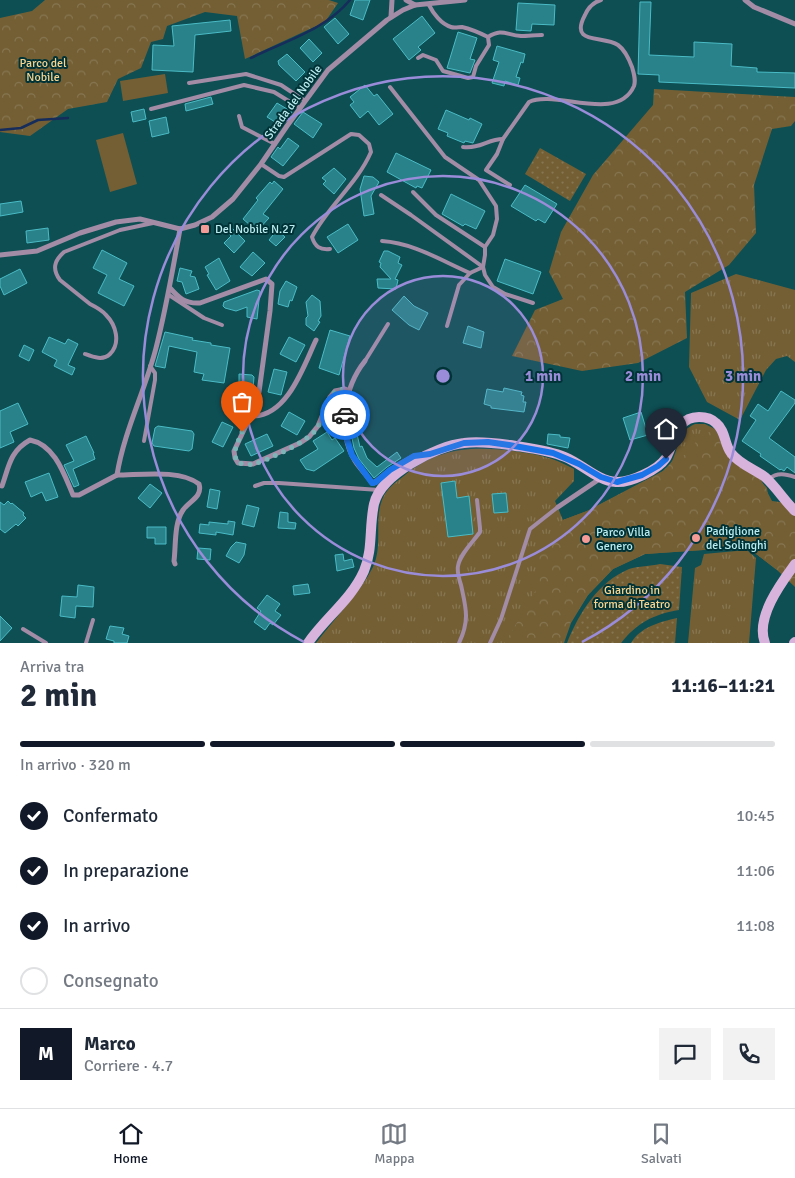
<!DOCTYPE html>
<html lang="it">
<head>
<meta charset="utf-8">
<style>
	body { margin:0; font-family:Signika,sans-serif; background:#f2f2f3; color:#1f2937; height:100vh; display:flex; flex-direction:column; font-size:19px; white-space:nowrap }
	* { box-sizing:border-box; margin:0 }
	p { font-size:16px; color:#747a83 }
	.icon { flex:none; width:28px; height:28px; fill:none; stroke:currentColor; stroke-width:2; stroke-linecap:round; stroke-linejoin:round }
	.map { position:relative; height:643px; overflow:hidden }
	.details { display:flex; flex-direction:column; background:#fff; flex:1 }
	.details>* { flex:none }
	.pin { position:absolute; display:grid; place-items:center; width:42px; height:42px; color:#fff; margin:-51px -21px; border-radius:50% 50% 50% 0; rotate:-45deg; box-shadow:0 0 5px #0007 }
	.pin .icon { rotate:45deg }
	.courier { position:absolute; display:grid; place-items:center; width:50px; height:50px; margin:-25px; border:4px solid #1a73e8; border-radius:50%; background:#fff; color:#222; box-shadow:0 1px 6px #0007 }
	.head em { font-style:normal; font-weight:700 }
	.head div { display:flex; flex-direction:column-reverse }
	.head { display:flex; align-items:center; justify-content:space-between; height:85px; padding:0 20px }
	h1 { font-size:32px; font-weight:700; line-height:38px }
	.bar { display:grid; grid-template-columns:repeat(4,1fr); gap:8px 5px; align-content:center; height:60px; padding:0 20px }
	.bar i { height:6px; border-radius:4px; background:#e0e1e3 }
	.bar .active { background:#111827 }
	.bar p { grid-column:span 4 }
	.line { display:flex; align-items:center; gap:12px; padding:0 20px; border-top:1px solid #e0e1e3 }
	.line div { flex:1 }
	.round { display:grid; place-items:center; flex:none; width:52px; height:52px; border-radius:0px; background:#f2f2f3 }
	ol { padding:0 20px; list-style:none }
	li { display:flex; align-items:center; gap:15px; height:55px }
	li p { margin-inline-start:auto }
	li .icon { padding:5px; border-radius:50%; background:#111827; color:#fff; stroke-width:4 }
	li:last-child { color:#747a83 }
	li i { width:28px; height:28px; border:2px solid #e0e1e3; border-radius:50% }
	.dock { display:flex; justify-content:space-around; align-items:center; height:70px; border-top:1px solid #e0e1e3; background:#fff; font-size:14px; color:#747a83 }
	.dock a { display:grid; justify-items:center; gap:2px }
	.dock .active { color:#111827 }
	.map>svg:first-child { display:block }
</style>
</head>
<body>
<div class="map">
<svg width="795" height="643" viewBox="0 0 795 643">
	<defs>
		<pattern id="grass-tufts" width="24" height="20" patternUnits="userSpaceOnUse" patternTransform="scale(1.25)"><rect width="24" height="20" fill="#745f34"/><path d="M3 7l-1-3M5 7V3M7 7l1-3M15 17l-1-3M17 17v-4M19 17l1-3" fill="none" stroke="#867652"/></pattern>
		<pattern id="forest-crowns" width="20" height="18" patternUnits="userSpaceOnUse" patternTransform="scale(1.25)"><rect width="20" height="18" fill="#745f34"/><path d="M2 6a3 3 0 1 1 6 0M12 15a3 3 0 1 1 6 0" fill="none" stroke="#867652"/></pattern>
		<pattern id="garden-dots" width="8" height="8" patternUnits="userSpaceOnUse" patternTransform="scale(1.25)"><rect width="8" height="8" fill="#745f34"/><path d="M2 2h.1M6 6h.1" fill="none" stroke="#867652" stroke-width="1.8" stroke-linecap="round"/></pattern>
	</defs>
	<rect width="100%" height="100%" fill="#0e4f54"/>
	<g fill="url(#grass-tufts)">
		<path d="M736,274l59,16v72l-8,-6 -11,3 -10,11 -26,50 -33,-18 -18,-35 2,-74z"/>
		<path d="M695,424h10l10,5 6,11 46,48 10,82 -30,-23 -102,7 -32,15 -25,26 -17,28 -7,20h-248c18,-24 44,-50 57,-76 10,-21 1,-46 9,-67 4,-11 14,-18 23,-25 33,-27 67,-29 108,-24 24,3 39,6 61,18v12l-19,20 8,19 24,-9 76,-40c3,-3 8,-7 10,-12 7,-16 4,-27 22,-35z"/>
		<path d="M747,550l9,8 -7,85h-61l7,-75 6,-3 3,-11z"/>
	</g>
	<g fill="url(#forest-crowns)">
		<path d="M45,0h284l9,3 -13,19 -80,37 -8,-43 -32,-4 -38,14 -4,13 -12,3 -10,26 -23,11 -11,23 -39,7 -38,27 -30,-4v-114l32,-7z"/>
		<path d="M654,89l141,8v24l-4,5 -19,3 -18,56 2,48 -27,32 -44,27 2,46 -49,25 -56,8 -70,-15 23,-46 28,-11 -14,-27 12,-40 32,-57 60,-70z"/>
		<path d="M715,429l6,11 39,38 12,23 23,3v83l-18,-17 -30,-23 -102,7 -32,15 -25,26 -31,48h-52l35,-60 -3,-25 26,-38 24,-9 63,-32 13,-8 9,-9 14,-8 14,-17z"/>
	</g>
	<g fill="url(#garden-dots)">
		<path d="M540,148l46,26 -16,27 -45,-27z"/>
		<path d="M660,564l22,3 -3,43c-25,4 -42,13 -58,33h-54c12,-30 31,-61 62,-74 9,-3 22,-3 31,-5z"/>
		<path d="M677,618l-2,25h-44c9,-16 29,-21 46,-25z"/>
	</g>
	<g fill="#745f34">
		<path d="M165,74l3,19 -45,8 -3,-20z"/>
		<path d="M123,133l14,51 -27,8 -14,-52z"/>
	</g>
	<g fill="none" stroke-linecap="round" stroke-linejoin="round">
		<g stroke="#162c5b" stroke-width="2.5">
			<path d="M251,58c34,-17 74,-28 99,-58"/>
			<path d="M0,130l21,-2 17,-8 30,-2"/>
		</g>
	</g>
	<g fill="#298189" stroke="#4abcc6">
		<path d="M355,0h15l-7,20 -13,-5z"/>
		<path d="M640,2h11l-2,53 45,2v-15l38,2 -1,22 26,2v4l38,1v15l-136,-6v-7l-21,-1z"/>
		<path d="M518,3l37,2 -1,20 -22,-1 -1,7 -15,-1z"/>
		<path d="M422,16l13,17 -17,14 3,3 -12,10 -16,-21z"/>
		<path d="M335,18l14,16 -11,10 -14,-17z"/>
		<path d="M230,20l1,11 -36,4 -2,37 -41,-2 1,-25 21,1 -2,-20z"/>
		<path d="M458,32l19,6 -7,21 5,1 -5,13 -23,-5z"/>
		<path d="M309,39l13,14 -9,9 -13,-14z"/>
		<path d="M497,46l28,8 -2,9 -2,-1 -5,15 4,1 -2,7 -13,-4 -1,5 -12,-3 7,-21 -6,-2z"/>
		<path d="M287,54l18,18 -9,9 -17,-16 -1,-4z"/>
		<path d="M365,85l9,11 3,-2 16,20 -14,11 -11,-14 -8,7 -10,-13 4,-3 -4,-5z"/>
		<path d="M211,97l2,7 -27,7 -1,-7z"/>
		<path d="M277,103l15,9 -6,7 -2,-1 -4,7 -13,-8z"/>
		<path d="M144,109l2,10 -13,3 -2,-10z"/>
		<path d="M446,110l23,10 1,-2 12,6 -9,19 -8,-2 -1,2 -17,-7 1,-3 -10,-4z"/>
		<path d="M303,112l19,12 -9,14 -19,-14z"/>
		<path d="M166,117l3,16 -17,4 -3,-16z"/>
		<path d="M288,138l11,8 -16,20 -12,-9 7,-10 2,2z"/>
		<path d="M396,153l35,17 -9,18 -5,-2 -1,2 -29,-16z"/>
		<path d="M334,168l12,11 -12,15 -11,-10 3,-3 -4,-3z"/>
		<path d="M364,176l9,1 6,5 -8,14 3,18 -10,2 -4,-27z"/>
		<path d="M274,181l9,8 -20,25 6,4 -12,13 -14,-12 15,-19 -2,-2 14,-16 2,2z"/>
		<path d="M525,185l32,19 -12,19 -7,-4 -2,2 -25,-15z"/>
		<path d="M451,194l34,17 -9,18 -11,-5 -2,2 -21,-12z"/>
		<path d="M21,201l2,11 -23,4v-12z"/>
		<path d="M348,224l10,16 -20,13 -11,-16z"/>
		<path d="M230,226l15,15 -11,12 -10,-10 7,-7 -5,-5z"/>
		<path d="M48,228l1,12 -22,3 -1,-12z"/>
		<path d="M277,230l8,7 -9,9 -7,-6z"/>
		<path d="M102,250l25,13 -8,16 15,7 -10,20 -26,-13 9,-18 -14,-7z"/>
		<path d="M384,251h4l12,6 -2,6 4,2 -7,14 3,1 -2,9 -18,-1 -1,-9h14l-11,-12 1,-4 -2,-1z"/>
		<path d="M253,252l12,11 -13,13 -12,-9z"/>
		<path d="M219,258l11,23 -14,9 -9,-15 2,-1 -4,-7z"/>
		<path d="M505,259l36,13 -8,22 -36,-13z"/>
		<path d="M180,268l12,3 -2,5 5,1 4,12 -13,5 -4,-12 -5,-1z"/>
		<path d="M20,269l7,14 -23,12 -4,-9v-7z"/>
		<path d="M286,281l11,6 -5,14 -2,-1 -2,7 -10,-3 2,-13z"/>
		<path d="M257,290l3,1 -3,28 -10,-2v-10l-11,4 -11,-3 -2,-2 1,-4z"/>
		<path d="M312,295l8,6 1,15 -3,5 2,1 -6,9 -8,-6v-7l2,-2 -2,-14z"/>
		<path d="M404,296l10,10 14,7 -9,17 -10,-5 -17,-15z"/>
		<path d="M468,326l16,6 -3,16 -18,-5z"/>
		<path d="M330,330l20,6 -11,39 -20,-7z"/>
		<path d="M165,332l28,6 -1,2 19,3v2l19,3 -6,35 -22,-3 2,-6 -10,-2 3,-20 -28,-6 -4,22 -10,-2z"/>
		<path d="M49,337l16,7 3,-5 10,5 -10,21 7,3 -3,7 -18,-9 3,-6 -15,-8z"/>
		<path d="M289,337l16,8 -9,17 -16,-8z"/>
		<path d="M24,345l10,5 -5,11 -10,-5z"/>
		<path d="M274,369l13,3 -6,23 -13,-3z"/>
		<path d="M239,374l13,1 2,2 -1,12 -5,4 -1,12 -2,2h-10l-3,-3v-13l7,-5z"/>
		<path d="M504,388l18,4 -1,3 3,1 -1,6h3l-2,10 -33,-4v-2l-7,-2 3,-15 16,3z"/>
		<path d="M781,391l14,9v3l-26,35 26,19v16l-8,-6 -3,4 -3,-2 -1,1 -20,-14 1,-2 -19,-13 14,-21 -6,-4 8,-12 10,7z"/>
		<path d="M352,399l5,1 -1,19 3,10 -3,1 4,17 2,-1 5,12 10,9 20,-15 4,6 -14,9 -13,11 -15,-19 -5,-11 -5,-25z"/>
		<path d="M18,403l10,21 -18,8 4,10 -14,6v-37z"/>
		<path d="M289,412l16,9 -8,14 -16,-9z"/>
		<path d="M641,412l7,23 -18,5 -7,-22z"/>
		<path d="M222,422l11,5 -10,20 -11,-5z"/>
		<path d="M158,426l34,5 2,3 -2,15 -3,2 -35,-5 -2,-3 3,-15z"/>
		<path d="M327,432l5,8 3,-2 9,13 -30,20 -8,-2 -6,-9 18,-11 -5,-8z"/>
		<path d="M267,434l6,12 -22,10 -6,-12z"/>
		<path d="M548,434l12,1v2l10,1 -2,10 -21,-4z"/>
		<path d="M86,436l8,17h-1l2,6 -22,10 6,16 -5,2 -10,-22 10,-4 -8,-16z"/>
		<path d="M49,473l9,24 -12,4 -4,-9 -11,5 -6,-15z"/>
		<path d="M455,481l2,17 12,-2 4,38 -25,3 -7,-54z"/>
		<path d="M150,484l12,9 -12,15 -12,-10z"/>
		<path d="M210,489l10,2 -3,18 -10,-2z"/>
		<path d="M506,493l2,19 -14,1 -2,-19z"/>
		<path d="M8,501l3,3 1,-1 12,10 -1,2 3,3 -8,8 -2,-2 -11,9 -5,-4v-27l4,3z"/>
		<path d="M247,505l12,3 -5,19 -12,-3z"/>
		<path d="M280,512l8,1v9l8,1 -1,6 -17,-1z"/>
		<path d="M228,521l7,1 -2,13 -17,-3v3l-17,-2 1,-9 9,1v-3l19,2z"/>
		<path d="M147,527h19v17h-11v-6h-8z"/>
		<path d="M236,542l10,2 -2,11 -5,8 -13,-7 5,-9z"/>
		<path d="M198,548l13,1 -1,11 -13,-1z"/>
		<path d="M343,554l1,7 8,-2 2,8 -17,4 -2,-16z"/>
		<path d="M308,584l2,9 -16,2 -1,-9z"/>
		<path d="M78,585l16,2 -1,20 -17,-1 -1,12 -15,-2 2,-20 15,1z"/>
		<path d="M267,595l13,9 -5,7 6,4 -8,10 -3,-2 -5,7 -11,-8 7,-11 -4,-3z"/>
		<path d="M0,616l12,12 -12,13z"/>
		<path d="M110,626l14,2 -2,6 7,2 -2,7h-13v-2l-8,-2z"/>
	</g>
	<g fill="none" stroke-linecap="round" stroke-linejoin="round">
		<g stroke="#a38ca6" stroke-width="4">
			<path d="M488,37c14,-9 18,-2 33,-1 7,0 14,-1 21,-1"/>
			<path d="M418,58l5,-3 13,5 7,11 25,7 5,-1 3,-11 13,-21 -1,-8c-8,-4 -17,-8 -26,-10 -3,0 -8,1 -11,0 -10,-3 -18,-14 -22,-22"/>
			<path d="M189,83l57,-9 35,11 24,16"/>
			<path d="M390,87l55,70 34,23 17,26 1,13 -4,16 -8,12v8l-2,12 2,8 8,12 12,7 28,9"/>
			<path d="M151,109l93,-24 30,7 26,16"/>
			<path d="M239,116l3,11 33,17"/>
			<path d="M463,147c17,2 25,-8 40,-8"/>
			<path d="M261,164l18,12 5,1 67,-43 8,1 10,9 2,8c-14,32 -43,54 -59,85 3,10 8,13 18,12"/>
			<path d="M510,185l-24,-15 11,-16 6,-15 26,-37c26,-13 88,22 105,-16 2,-6 0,-12 -2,-19 -3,-8 -7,-17 -14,-22 -16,-10 -49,0 -33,-30 3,-7 9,-13 16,-15"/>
			<path d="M413,192l23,23 49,32"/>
			<path d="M381,195l30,20 72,52 -13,6 -11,12 -12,41"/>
			<path d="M382,241c32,2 60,20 88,32"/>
			<path d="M169,295l35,23 18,7"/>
			<path d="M85,354c8,3 18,7 25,0 11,-11 6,-29 -4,-39 -4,-5 -10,-8 -16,-11 -10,-8 -20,-16 -30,-24 -8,-11 -6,-19 4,-28l56,-22 33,-7"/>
			<path d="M365,361l23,-37"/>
			<path d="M144,441l11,-61v-7l-5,-7"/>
			<path d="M769,479c8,-7 17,-5 26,-2"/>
			<path d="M255,486l9,-3h15l100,7"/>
			<path d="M23,629l23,14"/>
			<path d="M86,643l7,-23"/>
			<path d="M459,643c11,-23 7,-35 2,-58 -2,-6 -4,-13 -3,-19 2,-12 15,-24 22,-34v-4l-3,-28"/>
			<path d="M490,643l11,-24 29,-90 28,-22"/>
		</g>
		<g stroke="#a38ca6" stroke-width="5">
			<path d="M406,0l9,5"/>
			<path d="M745,0l9,7 41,17"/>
			<path d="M391,17l1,-17"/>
			<path d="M0,255l37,-4 43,-18 36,-11 24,-3 40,10 15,-4 17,-8 21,-18 28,-35 26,-38 41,-56 59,-50 16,-10 12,-5 50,-5"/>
			<path d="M170,288c9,10 15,16 30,15l66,-24 6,5 -2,27 -11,81 -7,21 -18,38 1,7 3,5 15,1 47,-21 9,-6 9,-11 12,-29 5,-6 10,-2 4,2"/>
			<path d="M365,361c-21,26 -28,70 -10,100 5,8 12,14 17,22h2l16,-13 24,-14"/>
			<path d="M252,413l2,3c34,-1 50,-51 62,-76"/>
			<path d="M117,475c23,0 63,-6 82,9 4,13 -10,17 -16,26 -9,13 -7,35 -9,51l1,3"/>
			<path d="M2,486c7,-20 8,-35 28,-46 25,5 34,34 43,55h6l38,-20c7,-44 28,-84 39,-127 10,-39 17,-79 24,-119"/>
			<path d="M558,507l43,-29"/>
		</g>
		<g stroke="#d8b3dc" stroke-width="10">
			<path d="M308,643c17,-25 43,-43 56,-72 9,-21 5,-44 10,-67 7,-30 62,-58 90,-61 15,-2 31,0 46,2 18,3 38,5 55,12 17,7 33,24 51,25 14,1 42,-12 50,-24 9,-15 9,-41 33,-41 6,0 13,2 17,6 10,8 8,21 15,30 8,11 23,16 34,24 11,10 19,23 30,34"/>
			<path d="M765,643c-10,-25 16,-60 30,-79"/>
			<path d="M794,643l1,-1"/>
		</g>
	</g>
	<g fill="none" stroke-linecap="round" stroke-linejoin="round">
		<path stroke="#7eb5b9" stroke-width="5" stroke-dasharray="0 9" d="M242,432c-4,11 -11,20 -4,31 5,1 11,2 16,1 16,-5 56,-23 64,-37 6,-10 7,-27 17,-35 4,-4 9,-3 14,-1l-4,24"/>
		<path stroke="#1a73e8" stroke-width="6" d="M345,415l1,21 6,19 20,28 4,-1 14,-12 24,-14 16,-2 34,-11 24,-1 21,3 44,8 26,11 22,13 16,5 25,-7 16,-9 8,-7"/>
	</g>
	<circle cx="443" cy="376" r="100" fill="#9a8cd8" fill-opacity=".12"/>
	<g fill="none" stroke="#9a8cd8" stroke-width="2.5">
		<circle cx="443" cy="376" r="100"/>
		<circle cx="443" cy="376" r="200"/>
		<path d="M304 642A300 300 0 1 1 582 642"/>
	</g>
	<g fill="#f59b97" stroke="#003337" stroke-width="2">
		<rect x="200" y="224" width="10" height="10" rx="2.5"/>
		<circle cx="696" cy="538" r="5"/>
		<circle cx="586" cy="539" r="5"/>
	</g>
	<g text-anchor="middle" stroke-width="4" stroke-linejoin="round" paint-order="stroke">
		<g font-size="12" fill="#f9d590" stroke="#003337">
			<text x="43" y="67">Parco del<tspan x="43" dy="14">Nobile</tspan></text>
			<text x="632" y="594">Giardino in<tspan x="632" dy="14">forma di Teatro</tspan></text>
		</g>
		<g font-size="12" fill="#baecf0" stroke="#003337">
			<text transform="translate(293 102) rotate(-54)" y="4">Strada del Nobile</text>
		</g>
		<g font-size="12" fill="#baecf0" stroke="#003337" text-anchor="start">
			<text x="215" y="233">Del Nobile N.27</text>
			<text x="706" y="535">Padiglione<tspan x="706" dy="14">del Solinghi</tspan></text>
			<text x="596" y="536">Parco Villa<tspan x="596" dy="14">Genero</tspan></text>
		</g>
	</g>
	<circle cx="443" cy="376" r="8" fill="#9a8cd8" stroke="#003337" stroke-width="2.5"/>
	<g font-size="15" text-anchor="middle" font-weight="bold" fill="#9a8cd8" stroke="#003337" stroke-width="4" stroke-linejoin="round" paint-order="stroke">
		<text x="543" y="381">1 min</text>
		<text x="643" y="381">2 min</text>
		<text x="743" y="381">3 min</text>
	</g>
</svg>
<div class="pin" style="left:242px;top:432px;background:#ea580c"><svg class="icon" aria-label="bag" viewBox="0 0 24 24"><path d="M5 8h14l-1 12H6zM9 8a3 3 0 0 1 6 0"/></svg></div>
<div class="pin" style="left:666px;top:459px;background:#1f2937"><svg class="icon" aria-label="home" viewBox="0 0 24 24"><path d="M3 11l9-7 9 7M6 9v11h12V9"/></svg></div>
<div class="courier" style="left:345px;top:415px"><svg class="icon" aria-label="car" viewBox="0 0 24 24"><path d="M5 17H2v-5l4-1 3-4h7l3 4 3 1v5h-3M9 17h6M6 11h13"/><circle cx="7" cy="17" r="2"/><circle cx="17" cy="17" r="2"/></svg></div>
</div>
<section class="details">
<div class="head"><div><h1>2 min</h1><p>Arriva tra</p></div><em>11:16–11:21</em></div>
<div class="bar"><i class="active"></i><i class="active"></i><i class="active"></i><i></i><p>In arrivo · 320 m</p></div>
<ol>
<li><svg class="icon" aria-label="check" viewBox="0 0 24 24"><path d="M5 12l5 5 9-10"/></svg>Confermato<p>10:45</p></li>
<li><svg class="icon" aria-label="check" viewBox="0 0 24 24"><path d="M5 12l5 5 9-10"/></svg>In preparazione<p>11:06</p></li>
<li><svg class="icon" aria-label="check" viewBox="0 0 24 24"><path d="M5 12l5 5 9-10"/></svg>In arrivo<p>11:08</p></li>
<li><i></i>Consegnato</li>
</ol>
<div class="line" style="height:90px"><b class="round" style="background:#111827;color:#fff">M</b><div><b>Marco</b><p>Corriere · 4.7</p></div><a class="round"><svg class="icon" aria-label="chat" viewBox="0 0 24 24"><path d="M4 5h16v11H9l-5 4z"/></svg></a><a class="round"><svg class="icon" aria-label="phone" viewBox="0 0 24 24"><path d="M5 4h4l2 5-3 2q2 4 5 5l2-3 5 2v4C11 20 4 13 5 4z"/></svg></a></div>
</section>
<nav class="dock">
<a class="active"><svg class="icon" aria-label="home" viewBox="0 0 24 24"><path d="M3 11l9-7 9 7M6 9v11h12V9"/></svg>Home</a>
<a><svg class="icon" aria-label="map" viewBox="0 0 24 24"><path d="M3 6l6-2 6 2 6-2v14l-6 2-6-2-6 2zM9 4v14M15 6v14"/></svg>Mappa</a>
<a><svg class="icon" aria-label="saved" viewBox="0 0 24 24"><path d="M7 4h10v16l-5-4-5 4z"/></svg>Salvati</a>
</nav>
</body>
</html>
